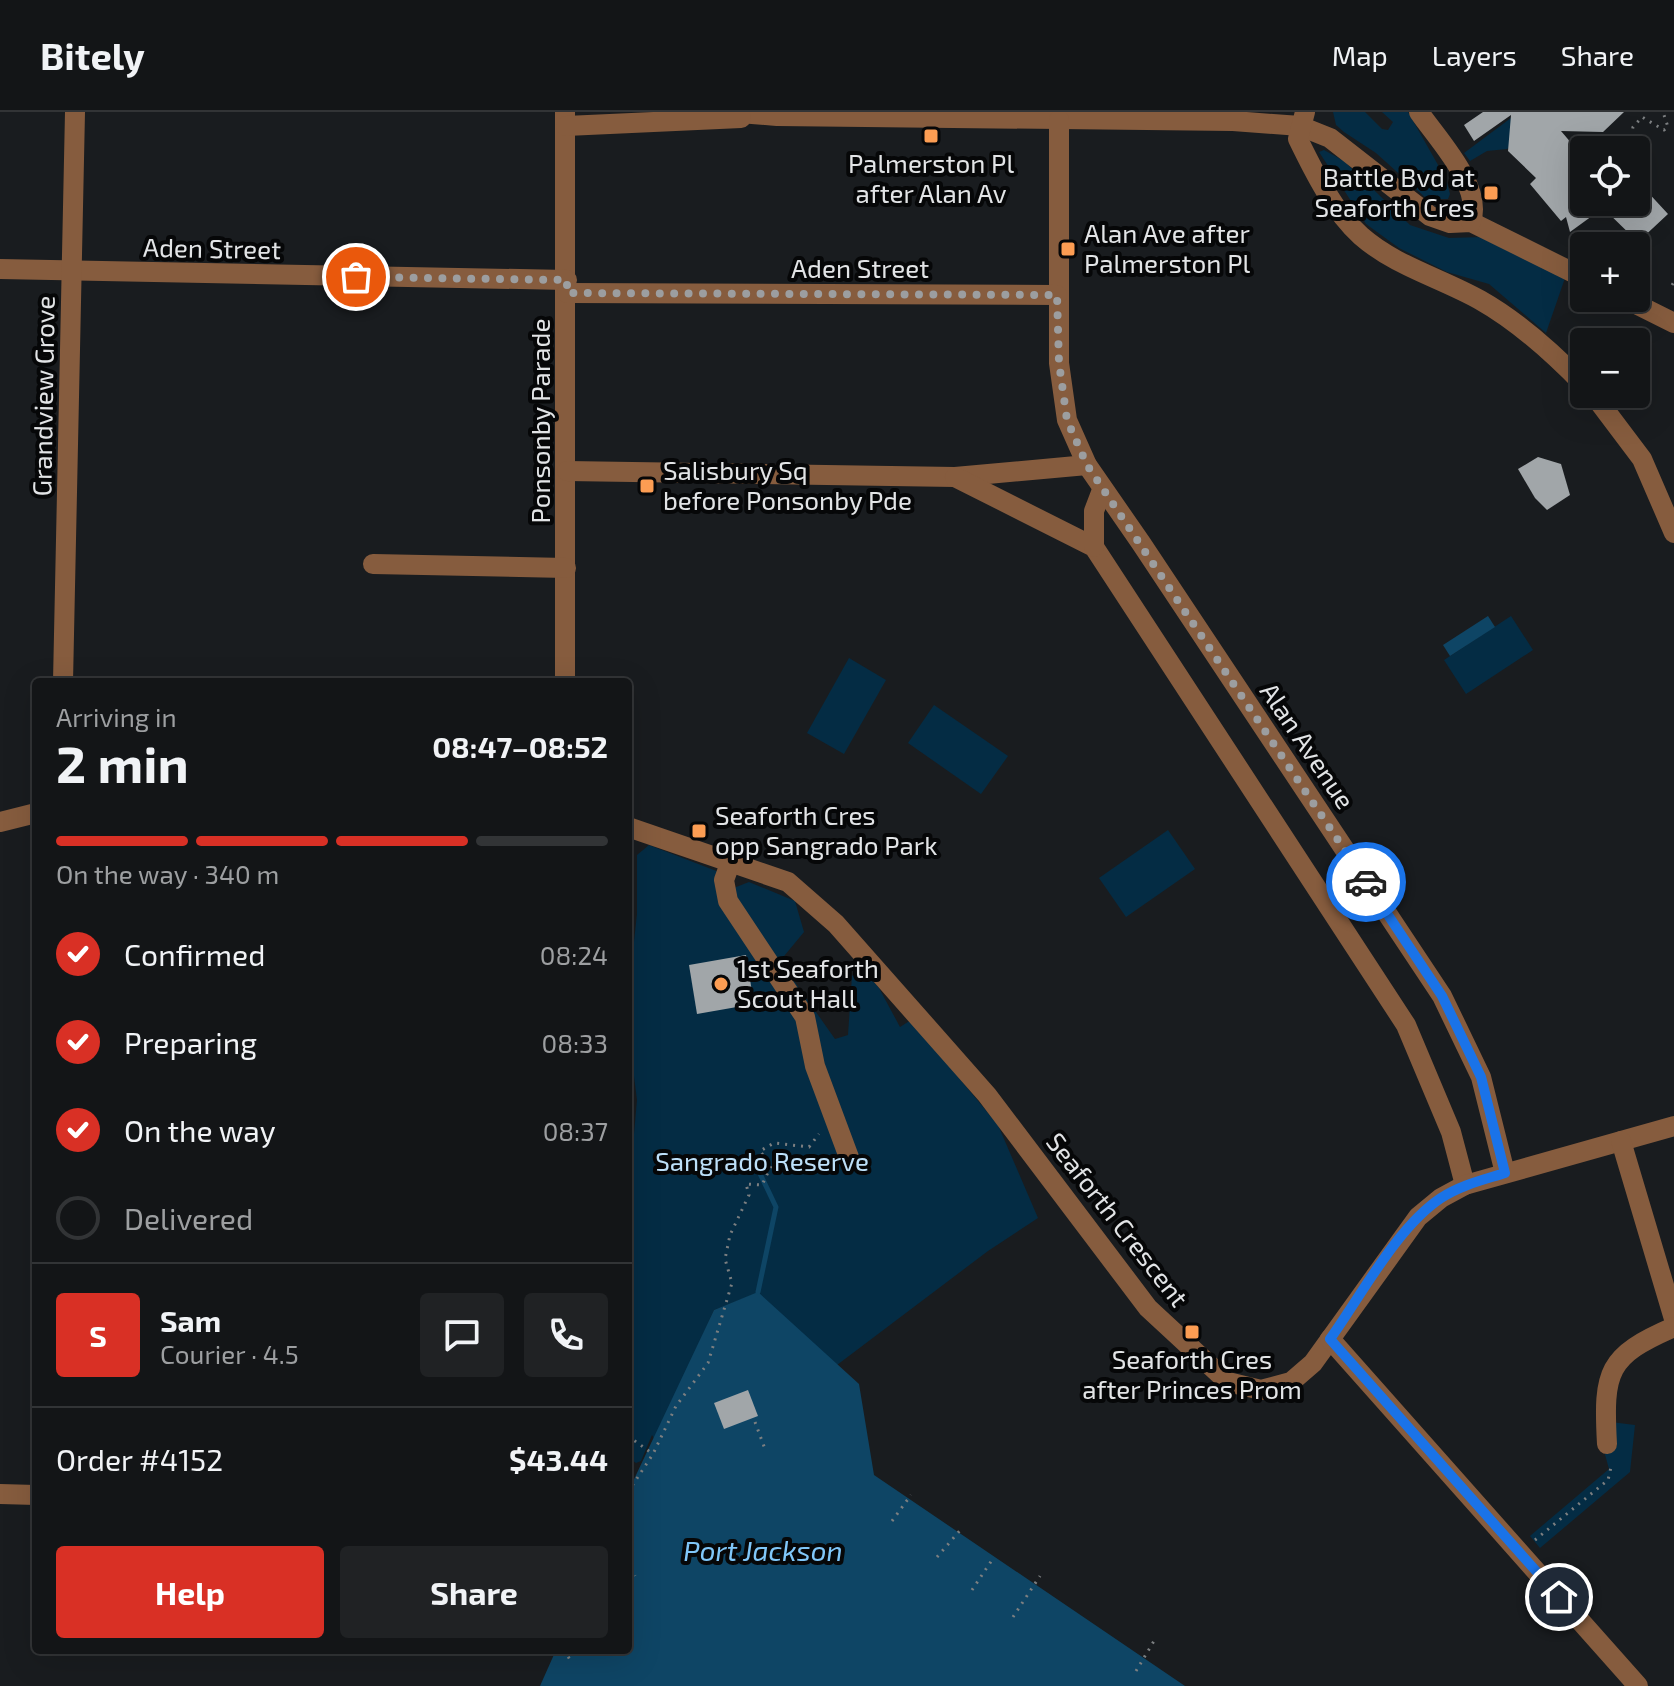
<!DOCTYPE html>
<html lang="en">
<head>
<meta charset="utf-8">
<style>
	body { margin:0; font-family:"Exo 2",sans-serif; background:#202224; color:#f1f3f6; height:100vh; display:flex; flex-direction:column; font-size:30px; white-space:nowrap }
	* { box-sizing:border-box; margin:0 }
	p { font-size:26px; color:#9d9fa1 }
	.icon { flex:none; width:44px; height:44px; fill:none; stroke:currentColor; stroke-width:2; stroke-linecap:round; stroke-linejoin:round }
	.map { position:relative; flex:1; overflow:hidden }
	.drawer { position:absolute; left:32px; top:566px; width:600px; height:976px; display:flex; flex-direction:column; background:#131517; border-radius:8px; box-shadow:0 8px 32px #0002,0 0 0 2px #323436 }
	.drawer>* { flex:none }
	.buttons { position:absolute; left:1570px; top:24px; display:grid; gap:16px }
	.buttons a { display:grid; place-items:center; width:80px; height:80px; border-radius:8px; background:#131517; box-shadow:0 8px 32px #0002,0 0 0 2px #323436; font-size:40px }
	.pin { position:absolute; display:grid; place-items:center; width:68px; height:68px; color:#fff; margin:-34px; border:4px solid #fff; border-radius:50%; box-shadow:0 2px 8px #0007 }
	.courier { position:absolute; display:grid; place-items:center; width:80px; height:80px; margin:-40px; border:6px solid #1a73e8; border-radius:50%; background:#fff; color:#222; box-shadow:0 2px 10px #0007 }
	.head em { font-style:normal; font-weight:700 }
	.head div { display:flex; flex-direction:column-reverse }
	.head { display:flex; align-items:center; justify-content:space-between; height:136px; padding:0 24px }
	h1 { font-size:52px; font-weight:700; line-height:60px }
	.bar { display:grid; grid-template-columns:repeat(4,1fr); gap:12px 8px; align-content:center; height:96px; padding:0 24px }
	.bar i { height:10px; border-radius:6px; background:#323436 }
	.bar .active { background:#d93025 }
	.bar p { grid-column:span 4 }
	.line { display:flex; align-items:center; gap:20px; padding:0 24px; border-top:2px solid #323436 }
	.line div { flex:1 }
	.round { display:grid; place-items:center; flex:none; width:84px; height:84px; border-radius:8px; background:#202224 }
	ol { padding:0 24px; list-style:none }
	li { display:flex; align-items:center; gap:24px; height:88px }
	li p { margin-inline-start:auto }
	li .icon { padding:8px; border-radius:50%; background:#d93025; color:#fff; stroke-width:4 }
	li:last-child { color:#9d9fa1 }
	li i { width:44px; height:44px; border:4px solid #323436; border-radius:50% }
	.primary-button { display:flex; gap:16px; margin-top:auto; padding:16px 24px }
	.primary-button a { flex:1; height:92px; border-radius:8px; background:#d93025; color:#fff; font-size:32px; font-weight:700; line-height:92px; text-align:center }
	.primary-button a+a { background:#202224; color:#f1f3f6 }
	header { display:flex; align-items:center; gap:48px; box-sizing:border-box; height:112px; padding:0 40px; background:#131517; border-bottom:2px solid #323436 }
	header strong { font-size:38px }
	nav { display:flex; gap:44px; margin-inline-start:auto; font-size:28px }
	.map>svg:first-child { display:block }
</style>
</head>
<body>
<header>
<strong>Bitely</strong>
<nav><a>Map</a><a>Layers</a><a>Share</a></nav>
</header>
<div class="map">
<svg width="1674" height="1574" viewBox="0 0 1674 1574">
	<rect width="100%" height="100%" fill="#191c1f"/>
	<g fill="#042c44">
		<path d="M1333,0h32l17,17 6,1 5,-8 -11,-10h26l38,67 4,15 -2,5h-21l-51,-46 -32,-21 -8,-7z"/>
		<path d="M1519,0h38l-50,37 -20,2 -17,10 -6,-8z"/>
		<path d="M1324,38l20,11 66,64 39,13 34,-1 82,41 -19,55 -57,-49 -42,-12 -48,-24 -33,-24 -47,-72z"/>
		<path d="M1511,504l22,34 -67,44 -22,-34z"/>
		<path d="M849,546l37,22 -42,74 -37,-21z"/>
		<path d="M934,593l74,51 -27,38 -73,-51z"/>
		<path d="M1168,718l27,39 -69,48 -27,-39z"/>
		<path d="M649,733l70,27 12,17 18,-7 46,19 9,31 -24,29 55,78 13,-4 4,-59 10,-8 17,20 21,39 11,-7 87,105 40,93 -50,33 -151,114 -82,-71 -41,16 -59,130 -3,-5 -11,26 -5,2 -8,-6v-255l9,-102 -7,-55 -1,-58 8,-73v-59z"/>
		<path d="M1611,1310l24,3 -5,47 -90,76 -10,-12 79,-67 -5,-18 13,-5z"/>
	</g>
	<g fill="#0e4565">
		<path d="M1488,504l7,11 -45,29 -7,-11z"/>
		<path d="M758,1180l101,92 15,91 311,211h-645l16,-36h72v-158l86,-182z"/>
	</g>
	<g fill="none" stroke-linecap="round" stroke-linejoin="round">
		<path stroke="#0e4565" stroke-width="5" d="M754,1049l22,46 -18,85"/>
	</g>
	<g fill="#a1a6a9">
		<path d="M1483,0h141l-21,20 -42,-1 23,27v44h52v-7l8,-7 24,26 -30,28 -35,-34 -33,24 -4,-15 -5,4 -31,-37 6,-6 -28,-27 3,-36 -37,26 -10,-16z"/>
		<path d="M1538,345l23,7 9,31 -23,15 -12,-12 -17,-29z"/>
		<path d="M746,843l8,49 -57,10 -8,-49z"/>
		<path d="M748,1278l10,26 -34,13 -10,-26z"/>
	</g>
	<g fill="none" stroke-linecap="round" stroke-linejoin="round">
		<g stroke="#7c7f81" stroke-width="3" stroke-dasharray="2 6" stroke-linecap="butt">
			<path d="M1633,38l3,-6 -5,-7 2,-10 9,-10 22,13 4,-3 -5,-15"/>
			<path d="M1636,53l6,6 -6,5"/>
			<path d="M1624,134l2,-5 12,5"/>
			<path d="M1672,173l2,-3"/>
			<path d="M755,1310l10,27"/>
			<path d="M628,1324l25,18"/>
			<path d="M628,1380l25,-38 23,-48 32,-43 24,-80 -7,-24 5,-24 19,-40 -3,-11 16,1 9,-19 -11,-15 14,-8 35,4 10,-13"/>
			<path d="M892,1409l19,-26"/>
			<path d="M1535,1428l73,-60 4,-17"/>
			<path d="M937,1445l26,-30"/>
			<path d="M628,1449l7,15"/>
			<path d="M972,1478l20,-30"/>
			<path d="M1013,1505l27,-41"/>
			<path d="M564,1538l8,13"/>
			<path d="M1136,1559l18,-30"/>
		</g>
		<g stroke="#865c3e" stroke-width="20">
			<path d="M565,0v570"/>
			<path d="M727,0l50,4 456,5 67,5 30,12 100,78 20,7 21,-1 113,56"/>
			<path d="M1305,0l-7,27c16,33 36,73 63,97 34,30 80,42 119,64 39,22 73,53 104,85"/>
			<path d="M1419,0c20,29 64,74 52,110"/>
			<path d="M1059,8v243l8,57 20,45 54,78 301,453 39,81 24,96"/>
			<path d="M566,14l175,-8"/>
			<path d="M0,157l567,11"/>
			<path d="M567,181l490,2"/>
			<path d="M1624,186l50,25"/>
			<path d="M1593,282l49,65 32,74"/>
			<path d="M567,359l388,6 132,-12"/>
			<path d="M955,365l139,70 312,478 45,107 14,53"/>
			<path d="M1094,435v-36l8,-21"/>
			<path d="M373,452l193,4"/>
			<path d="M63,570l12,-570"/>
			<path d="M0,710l36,-9"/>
			<path d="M628,715l160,55 48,42 151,171 161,213 80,74 33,8 30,-8 22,-19 105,-146 23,-19 24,-13 209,-59"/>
			<path d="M731,749l-7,19 4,21 77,116 10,49 35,94"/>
			<path d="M1621,1029l53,178"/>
			<path d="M1330,1227l308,347"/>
			<path d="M1607,1332c-4,-73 0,-88 67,-117"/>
			<path d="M0,1382l36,1"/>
		</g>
	</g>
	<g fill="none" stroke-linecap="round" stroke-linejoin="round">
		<path stroke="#9c9ea0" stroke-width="8" stroke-dasharray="0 14.4" d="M356,165l211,3v13l490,2 2,68 8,57 20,45 279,417"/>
		<path stroke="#1a73e8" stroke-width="10" d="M1366,770l76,114 39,81 24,96c-22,7 -44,12 -64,25 -44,29 -80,98 -111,141l229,258"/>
	</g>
	<g fill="#fc9d53" stroke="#060708" stroke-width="3">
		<rect x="923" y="16" width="16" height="16" rx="4"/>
		<rect x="1483" y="73" width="16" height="16" rx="4"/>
		<rect x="1060" y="129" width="16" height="16" rx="4"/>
		<rect x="639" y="366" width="16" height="16" rx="4"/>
		<rect x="691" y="711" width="16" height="16" rx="4"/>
		<circle cx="721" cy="872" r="8"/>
		<rect x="1184" y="1212" width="16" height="16" rx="4"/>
	</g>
	<g text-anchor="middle" stroke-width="8" stroke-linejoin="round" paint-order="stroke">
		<g font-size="26" fill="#e2e4e6" stroke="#060708" text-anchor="start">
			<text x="931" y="61" text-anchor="middle">Palmerston Pl<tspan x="931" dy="30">after Alan Av</tspan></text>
			<text x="1475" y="75" text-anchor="end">Battle Bvd at<tspan x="1475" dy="30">Seaforth Cres</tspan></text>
			<text x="1084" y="131">Alan Ave after<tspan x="1084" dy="30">Palmerston Pl</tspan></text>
			<text x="663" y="368">Salisbury Sq<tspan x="663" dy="30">before Ponsonby Pde</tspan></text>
			<text x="715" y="713">Seaforth Cres<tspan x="715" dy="30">opp Sangrado Park</tspan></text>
			<text x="737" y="866">1st Seaforth<tspan x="737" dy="30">Scout Hall</tspan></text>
			<text x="1192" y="1257" text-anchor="middle">Seaforth Cres<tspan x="1192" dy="30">after Princes Prom</tspan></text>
		</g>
		<g font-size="26" fill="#e2e4e6" stroke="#060708">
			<text transform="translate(212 137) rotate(1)" y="9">Aden Street</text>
			<text x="860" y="166">Aden Street</text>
			<text transform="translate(44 284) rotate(-89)" y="9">Grandview Grove</text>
			<text transform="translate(541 309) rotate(-90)" y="9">Ponsonby Parade</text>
			<text transform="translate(1307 634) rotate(56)" y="9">Alan Avenue</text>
			<text transform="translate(1117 1108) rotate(52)" y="9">Seaforth Crescent</text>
		</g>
		<g font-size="26" fill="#bde0f9" stroke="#060708">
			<text x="762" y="1059">Sangrado Reserve</text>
		</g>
		<g font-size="28" font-style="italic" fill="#80c7f9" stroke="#060708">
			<text x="763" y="1449">Port Jackson</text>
		</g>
	</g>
</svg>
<div class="buttons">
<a><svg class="icon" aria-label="locate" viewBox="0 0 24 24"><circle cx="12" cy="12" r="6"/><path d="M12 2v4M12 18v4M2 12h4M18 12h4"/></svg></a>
<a>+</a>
<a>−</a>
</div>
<div class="pin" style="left:356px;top:165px;background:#ea580c"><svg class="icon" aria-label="bag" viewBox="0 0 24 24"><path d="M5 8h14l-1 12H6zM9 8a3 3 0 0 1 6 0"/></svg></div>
<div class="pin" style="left:1559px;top:1485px;background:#1f2937"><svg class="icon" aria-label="home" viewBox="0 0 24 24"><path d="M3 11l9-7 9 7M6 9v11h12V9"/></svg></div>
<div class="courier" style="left:1366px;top:770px"><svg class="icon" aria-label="car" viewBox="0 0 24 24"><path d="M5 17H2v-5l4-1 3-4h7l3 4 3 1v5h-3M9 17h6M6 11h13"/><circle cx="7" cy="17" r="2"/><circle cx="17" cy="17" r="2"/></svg></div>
<section class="drawer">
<div class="head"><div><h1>2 min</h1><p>Arriving in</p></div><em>08:47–08:52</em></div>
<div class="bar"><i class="active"></i><i class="active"></i><i class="active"></i><i></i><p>On the way · 340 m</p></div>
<ol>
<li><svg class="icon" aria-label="check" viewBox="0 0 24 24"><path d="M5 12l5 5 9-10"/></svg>Confirmed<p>08:24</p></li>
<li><svg class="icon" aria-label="check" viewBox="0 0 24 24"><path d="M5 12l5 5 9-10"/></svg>Preparing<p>08:33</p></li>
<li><svg class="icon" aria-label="check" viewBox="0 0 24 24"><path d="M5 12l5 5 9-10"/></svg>On the way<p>08:37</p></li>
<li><i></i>Delivered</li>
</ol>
<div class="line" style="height:144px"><b class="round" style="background:#d93025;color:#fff">S</b><div><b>Sam</b><p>Courier · 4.5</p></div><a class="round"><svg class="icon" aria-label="chat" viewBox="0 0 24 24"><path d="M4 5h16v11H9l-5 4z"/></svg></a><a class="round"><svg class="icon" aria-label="phone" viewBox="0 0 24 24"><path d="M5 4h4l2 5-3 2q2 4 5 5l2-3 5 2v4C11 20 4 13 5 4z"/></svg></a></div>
<div class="line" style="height:104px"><div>Order #4152</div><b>$43.44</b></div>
<div class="primary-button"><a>Help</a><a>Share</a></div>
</section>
</div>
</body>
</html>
